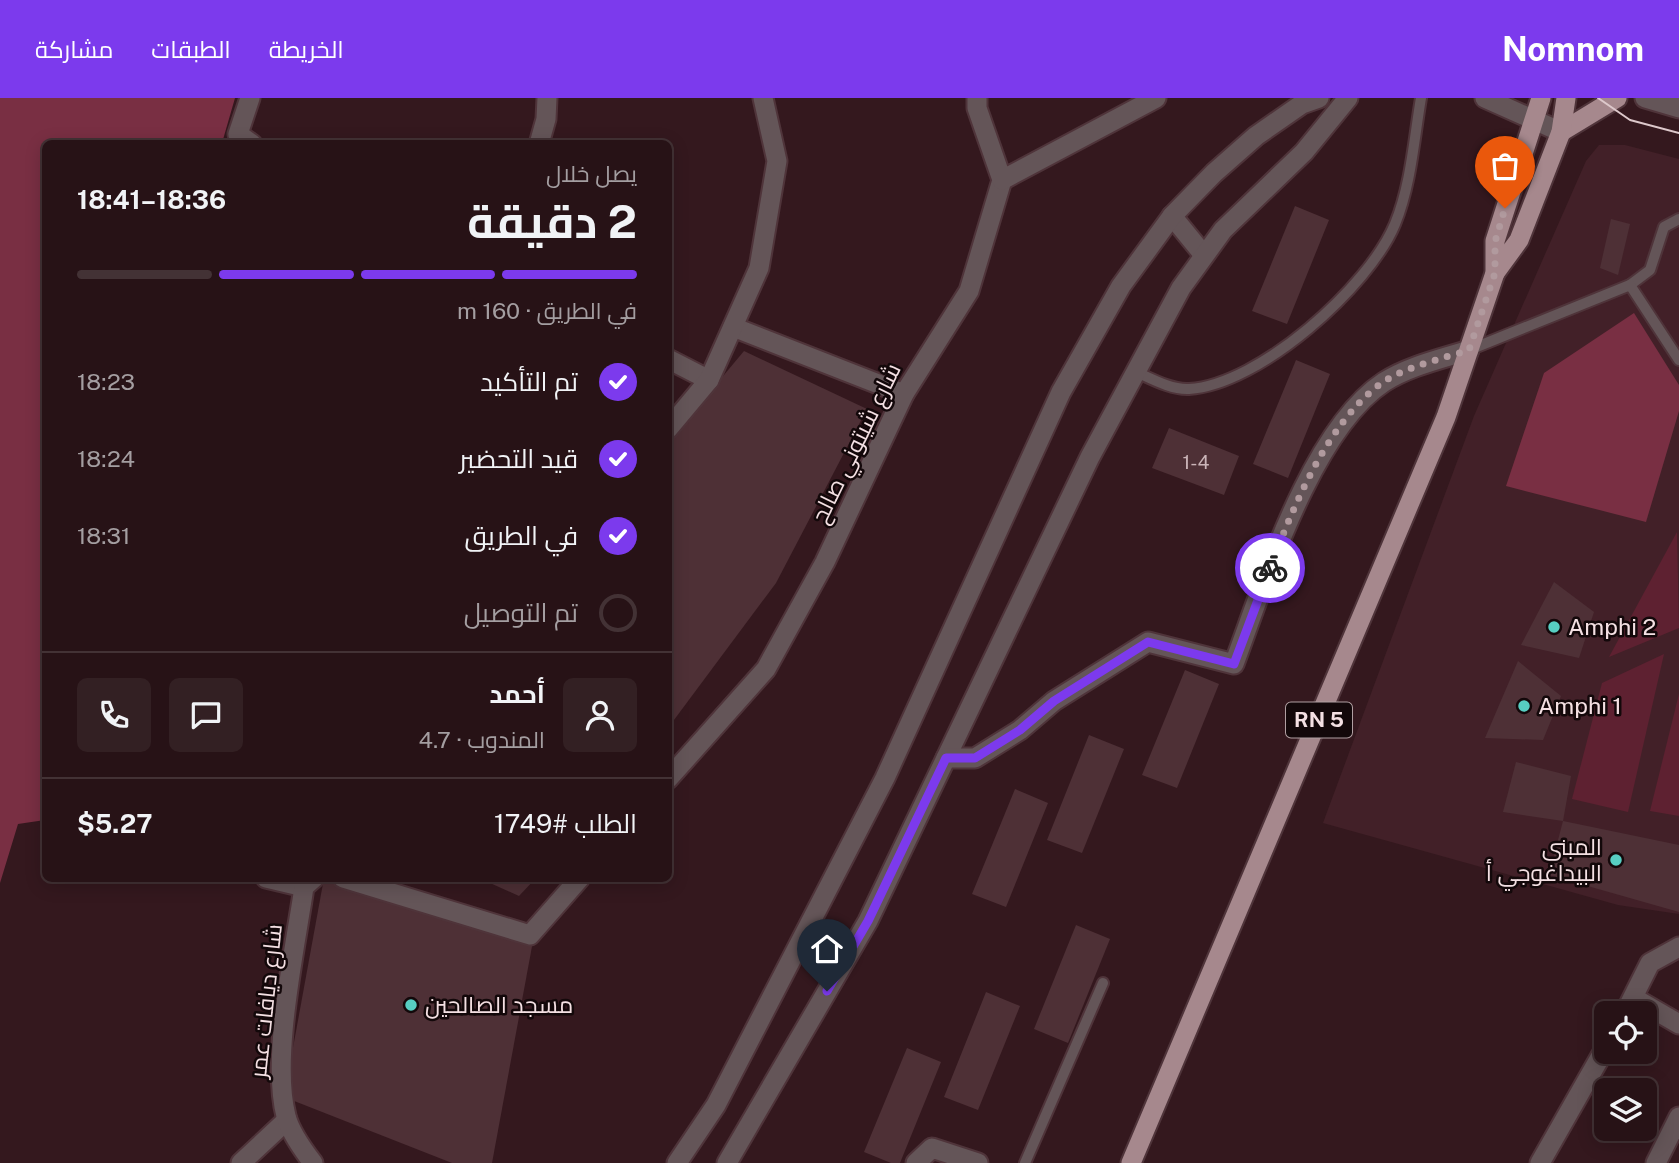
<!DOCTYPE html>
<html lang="ar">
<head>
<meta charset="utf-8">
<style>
	body { margin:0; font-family:"Public Sans",Cairo,sans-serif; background:#332023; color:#f1f3f6; direction:rtl; height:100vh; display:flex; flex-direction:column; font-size:26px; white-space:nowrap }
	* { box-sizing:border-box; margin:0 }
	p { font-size:23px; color:#a49ea1 }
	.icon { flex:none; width:38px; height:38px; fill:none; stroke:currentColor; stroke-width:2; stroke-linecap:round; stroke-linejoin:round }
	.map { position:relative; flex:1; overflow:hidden; direction:ltr }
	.panel { position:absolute; left:42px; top:42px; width:630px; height:742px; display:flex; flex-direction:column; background:#271216; border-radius:10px; box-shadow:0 4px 18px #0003,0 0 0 2px #433235; direction:rtl }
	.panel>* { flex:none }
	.controls { position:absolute; left:1594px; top:903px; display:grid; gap:14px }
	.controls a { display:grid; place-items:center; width:63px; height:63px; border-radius:10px; background:#271216; box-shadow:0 4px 18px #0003,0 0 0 2px #433235; font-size:35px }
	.pin { position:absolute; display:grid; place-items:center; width:60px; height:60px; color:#fff; margin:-72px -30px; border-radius:50% 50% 50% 0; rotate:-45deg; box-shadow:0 0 7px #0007 }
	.pin .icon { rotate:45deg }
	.courier { position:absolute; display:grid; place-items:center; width:70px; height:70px; margin:-35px; border:5px solid #7c3aed; border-radius:50%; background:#fff; color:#222; box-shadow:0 2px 9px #0007 }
	.headline em { font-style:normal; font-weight:700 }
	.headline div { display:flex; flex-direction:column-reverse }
	.headline { display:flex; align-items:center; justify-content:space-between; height:119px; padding:0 35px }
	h1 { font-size:46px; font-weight:700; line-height:52px }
	.bar { display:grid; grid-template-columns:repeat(4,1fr); gap:10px 7px; align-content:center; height:84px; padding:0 35px }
	.bar i { height:9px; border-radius:5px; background:#433235 }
	.bar .current { background:#7c3aed }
	.bar p { grid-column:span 4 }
	.line { display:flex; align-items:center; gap:18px; padding:0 35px; border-top:2px solid #433235 }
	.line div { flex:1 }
	.round { display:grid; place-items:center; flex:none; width:74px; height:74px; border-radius:10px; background:#332023 }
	ol { padding:0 35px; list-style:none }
	li { display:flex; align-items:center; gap:21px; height:77px }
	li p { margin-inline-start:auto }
	li .icon { padding:7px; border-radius:50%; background:#7c3aed; color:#fff; stroke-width:4 }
	li:last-child { color:#a49ea1 }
	li i { width:38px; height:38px; border:4px solid #433235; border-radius:50% }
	header { display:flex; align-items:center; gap:42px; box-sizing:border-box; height:98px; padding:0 35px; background:#7c3aed; color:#fff }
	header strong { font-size:33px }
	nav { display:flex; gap:38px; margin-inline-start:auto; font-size:24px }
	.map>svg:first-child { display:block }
</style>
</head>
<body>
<header>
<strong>Nomnom</strong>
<nav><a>الخريطة</a><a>الطبقات</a><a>مشاركة</a></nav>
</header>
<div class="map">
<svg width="1679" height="1065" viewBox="0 0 1679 1065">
	<rect width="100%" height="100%" fill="#34181e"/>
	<path fill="#422028" d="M1599,47h26l54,14v755l-61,-9 -295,-82 151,-407 112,-255z"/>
	<g fill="#5e2131">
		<path d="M1677,434l2,96 -70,29z"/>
		<path d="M1664,556l-36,158 -56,-13 30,-116z"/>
		<path d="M1679,596v122l-29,-5z"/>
	</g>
	<g fill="#792f43">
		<path d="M0,0h235l-13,45 -176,1 -1,676 -27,4 -18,59z"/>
		<path d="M1634,215l45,72v26l-33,111 -140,-36 38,-113z"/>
	</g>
	<g fill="#4e3036">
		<path d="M1295,108l34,14 -42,104 -35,-13z"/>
		<path d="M1611,121l19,5 -12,51 -18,-7z"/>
		<path d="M744,253l123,58 -91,174 -108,145v-286z"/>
		<path d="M1296,262l34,14 -42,104 -35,-14z"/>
		<path d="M1169,330l70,28 -15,39 -72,-27z"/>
		<path d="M1554,484l40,30 -15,46 -58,-13z"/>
		<path d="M1518,563l43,35 -18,44 -58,-2z"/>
		<path d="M1185,572l34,14 -42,104 -35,-13z"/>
		<path d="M1089,637l35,14 -42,104 -35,-13z"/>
		<path d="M1516,664l55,14 -8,45 -60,-9z"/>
		<path d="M1015,691l33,14 -42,104 -34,-13z"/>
		<path d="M1563,723l116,24v67l-130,-37z"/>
		<path d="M324,780l209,63 -41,222h-40l-168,-66z"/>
		<path d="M479,780h57l-17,18z"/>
		<path d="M1076,827l34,14 -42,104 -34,-14z"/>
		<path d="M986,894l34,14 -42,104 -34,-13z"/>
		<path d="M907,950l34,14 -41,101h-9l-27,-11z"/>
	</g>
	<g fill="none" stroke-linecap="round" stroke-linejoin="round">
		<g stroke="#4f343a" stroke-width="14">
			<g id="service">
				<path d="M1630,187l20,-15 14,-43 15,-8"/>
				<path d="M1469,252l161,-65 49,75"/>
				<path d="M1134,273c16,7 37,19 55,18 70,-4 180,-102 206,-165 16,-39 19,-85 26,-126"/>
				<path d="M1025,1065l78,-180"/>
			</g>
		</g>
		<g stroke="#4f343a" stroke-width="23">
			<g id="minor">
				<path d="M250,0l-12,36 14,10"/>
				<path d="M1485,0l76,34"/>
				<path d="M1645,0l34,10"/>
				<path d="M539,46l7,-25 1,-21"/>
				<path d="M1172,118l31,38"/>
				<path d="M733,229l171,67"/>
				<path d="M668,261l41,21"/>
				<path d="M668,331l41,-49 50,-112 18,-107 -14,-63"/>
				<path d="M946,660l144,-301 91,-169 42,-58 81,-78 44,-54"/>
				<path d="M668,681l98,-110 59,-107 79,-168 65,-103 33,-111"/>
				<path d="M266,780l38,9"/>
				<path d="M343,780l187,57 50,-57"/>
				<path d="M1634,900l45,26"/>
				<path d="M1625,915l25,-50 29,-16"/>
				<path d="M241,1065l46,-43"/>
				<path d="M313,1065c-10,-13 -23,-31 -27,-47 -15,-59 9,-166 18,-229l10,-9"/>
				<path d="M677,1065l39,-58 169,-327 176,-386 60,-106 51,-70 42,-43 42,-37 46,-32 17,-6"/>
				<path d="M727,1065l141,-242 78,-163h29l45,-28 34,-29 94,-59 86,22c30,-80 77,-234 150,-282 25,-16 57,-23 85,-32"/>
				<path d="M916,1065l16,-15 46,15"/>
				<path d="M1540,1065l66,-116"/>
				<path d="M1656,1065l23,-46"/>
			</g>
		</g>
		<g stroke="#4f343a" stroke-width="23">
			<path id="tertiary" d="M977,0v10l25,72 154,-82"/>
		</g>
		<g stroke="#4f343a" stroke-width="23">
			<g id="primary">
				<path d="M1561,34l56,-34"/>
				<path d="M1495,175l24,-33 42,-108 5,-34"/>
				<path d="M1131,1065l315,-746 49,-144v-32l46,-143"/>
			</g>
		</g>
		<use href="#service" stroke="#645558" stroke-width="10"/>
		<use href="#minor" stroke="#645558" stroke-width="19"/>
		<use href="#tertiary" stroke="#645558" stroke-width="19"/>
		<use href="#primary" stroke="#a6888d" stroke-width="19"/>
		<path stroke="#ddc8cb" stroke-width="2" d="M1598,0l32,22 49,13"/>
	</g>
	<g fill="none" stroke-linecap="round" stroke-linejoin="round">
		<path stroke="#b19a9e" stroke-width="7" stroke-dasharray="0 12.6" d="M1270,470c23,-61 58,-147 113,-186 25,-16 58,-23 86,-32l26,-77v-31l10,-34"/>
		<path stroke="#7c3aed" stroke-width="9" d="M827,893l41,-70 78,-163h29l45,-28 34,-29 94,-59 86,22 36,-96"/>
	</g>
	<g fill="#57cec2" stroke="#13080a" stroke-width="2.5">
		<circle cx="1554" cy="529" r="7"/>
		<circle cx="1524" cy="608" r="7"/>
		<circle cx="1616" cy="762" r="7"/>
		<circle cx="411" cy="907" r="7"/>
	</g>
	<g text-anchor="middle" stroke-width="5" stroke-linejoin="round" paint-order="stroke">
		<g font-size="19" fill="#cab4b8">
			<text x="1196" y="371">1-4</text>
		</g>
		<rect fill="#13080a" stroke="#b09fa2" stroke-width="2" x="1286" y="604.5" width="66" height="35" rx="5"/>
		<g font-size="21" font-weight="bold" fill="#f4e0e3">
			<text x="1319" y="629">RN 5</text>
		</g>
		<g font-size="23" fill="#f4e0e3" stroke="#13080a">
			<text transform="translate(856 345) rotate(-64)" y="8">شارع شيتوني صالح</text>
			<text transform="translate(266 903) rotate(-84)" y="8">شارع ديافات عمر</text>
		</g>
		<g font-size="23" fill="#f4e0e3" stroke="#13080a" text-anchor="start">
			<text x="1568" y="537">Amphi 2</text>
			<text x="1538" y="616">Amphi 1</text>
			<text x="1602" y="757" text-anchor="end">المبنى<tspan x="1602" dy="26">البيداغوجي أ</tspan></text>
			<text x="425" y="915">مسجد الصالحين</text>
		</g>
	</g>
</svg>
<div class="controls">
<a><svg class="icon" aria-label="locate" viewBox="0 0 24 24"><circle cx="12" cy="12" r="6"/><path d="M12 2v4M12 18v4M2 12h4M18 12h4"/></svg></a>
<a><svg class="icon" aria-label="layers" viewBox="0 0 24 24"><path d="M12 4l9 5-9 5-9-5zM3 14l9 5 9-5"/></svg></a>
</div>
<div class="pin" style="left:1505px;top:110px;background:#ea580c"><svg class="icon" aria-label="bag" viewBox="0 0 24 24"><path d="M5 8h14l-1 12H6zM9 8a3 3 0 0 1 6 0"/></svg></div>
<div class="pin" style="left:827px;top:893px;background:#1f2937"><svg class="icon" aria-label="home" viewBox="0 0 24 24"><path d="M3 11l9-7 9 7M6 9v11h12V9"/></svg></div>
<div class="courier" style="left:1270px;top:470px"><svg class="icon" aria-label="bike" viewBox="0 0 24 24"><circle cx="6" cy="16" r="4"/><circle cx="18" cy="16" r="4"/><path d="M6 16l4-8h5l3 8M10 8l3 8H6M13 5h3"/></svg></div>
<section class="panel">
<div class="headline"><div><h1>2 دقيقة</h1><p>يصل خلال</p></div><em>18:36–18:41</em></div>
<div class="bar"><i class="current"></i><i class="current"></i><i class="current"></i><i></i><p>في الطريق · 160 m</p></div>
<ol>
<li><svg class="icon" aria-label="check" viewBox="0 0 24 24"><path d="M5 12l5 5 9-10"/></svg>تم التأكيد<p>18:23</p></li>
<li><svg class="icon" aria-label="check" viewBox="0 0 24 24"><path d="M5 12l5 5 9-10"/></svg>قيد التحضير<p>18:24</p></li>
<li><svg class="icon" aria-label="check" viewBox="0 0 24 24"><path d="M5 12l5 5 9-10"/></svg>في الطريق<p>18:31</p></li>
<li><i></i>تم التوصيل</li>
</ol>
<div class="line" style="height:126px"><a class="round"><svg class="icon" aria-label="person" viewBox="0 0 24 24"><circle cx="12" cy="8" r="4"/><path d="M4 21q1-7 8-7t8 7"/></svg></a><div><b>أحمد</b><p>المندوب · 4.7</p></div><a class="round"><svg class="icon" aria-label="chat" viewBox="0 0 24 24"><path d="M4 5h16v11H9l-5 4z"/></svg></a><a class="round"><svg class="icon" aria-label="phone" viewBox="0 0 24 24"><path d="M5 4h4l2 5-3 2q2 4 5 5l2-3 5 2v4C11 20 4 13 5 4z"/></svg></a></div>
<div class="line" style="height:91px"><div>الطلب #1749</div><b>$5.27</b></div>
</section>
</div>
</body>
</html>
